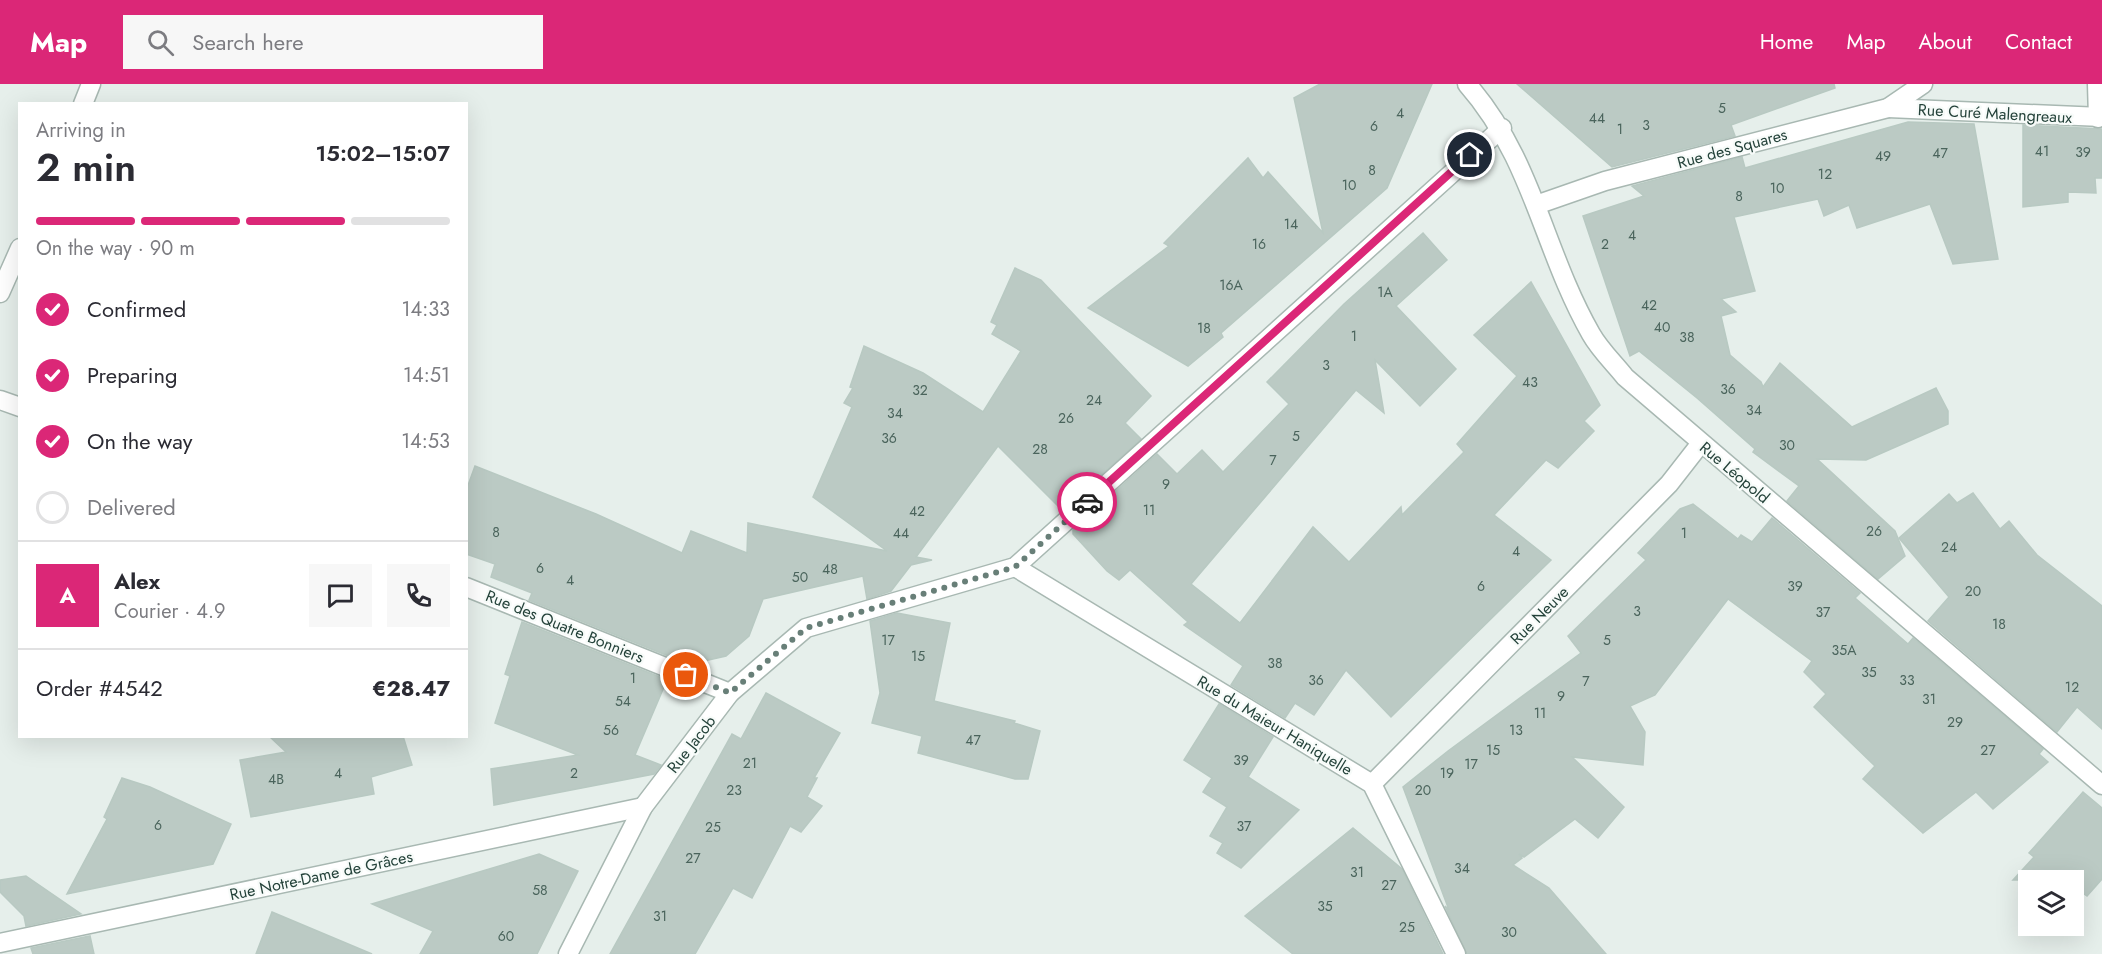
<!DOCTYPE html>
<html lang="en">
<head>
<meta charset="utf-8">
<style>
	body { margin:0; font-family:Jost,sans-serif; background:#f7f7f7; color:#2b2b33; height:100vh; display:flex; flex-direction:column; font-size:22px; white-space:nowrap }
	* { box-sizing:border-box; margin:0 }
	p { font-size:20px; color:#7c7c81 }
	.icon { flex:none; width:33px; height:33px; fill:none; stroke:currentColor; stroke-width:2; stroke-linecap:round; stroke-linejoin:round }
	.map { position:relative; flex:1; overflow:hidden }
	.details { position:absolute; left:18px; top:18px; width:450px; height:636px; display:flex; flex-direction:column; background:#fff; border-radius:0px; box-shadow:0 6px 24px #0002 }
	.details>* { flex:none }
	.fabs { position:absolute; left:2018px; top:786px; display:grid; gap:12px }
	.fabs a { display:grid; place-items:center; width:66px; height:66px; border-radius:0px; background:#fff; box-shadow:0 6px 24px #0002; font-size:30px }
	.pin { position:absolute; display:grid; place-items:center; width:51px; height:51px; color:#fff; margin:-26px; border:3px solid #fff; border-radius:50%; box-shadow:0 2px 6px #0007 }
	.courier { position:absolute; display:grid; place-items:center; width:60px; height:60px; margin:-30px; border:4px solid #db2777; border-radius:50%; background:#fff; color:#222; box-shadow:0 2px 8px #0007 }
	.head em { font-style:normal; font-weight:600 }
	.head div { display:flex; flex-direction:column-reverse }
	.head { display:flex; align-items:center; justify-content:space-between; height:102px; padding:0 18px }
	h1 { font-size:39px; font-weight:600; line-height:45px }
	.bar { display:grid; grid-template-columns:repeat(4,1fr); gap:9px 6px; align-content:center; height:72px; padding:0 18px }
	.bar i { height:8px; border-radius:4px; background:#e1e1e2 }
	.bar .active { background:#db2777 }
	.bar p { grid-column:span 4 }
	.line { display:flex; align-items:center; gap:15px; padding:0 18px; border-top:2px solid #e1e1e2 }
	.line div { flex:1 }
	.round { display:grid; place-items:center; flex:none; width:63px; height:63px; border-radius:0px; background:#f7f7f7 }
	ol { padding:0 18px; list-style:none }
	li { display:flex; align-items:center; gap:18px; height:66px }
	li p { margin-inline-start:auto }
	li .icon { padding:6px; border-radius:50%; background:#db2777; color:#fff; stroke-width:4 }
	li:last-child { color:#7c7c81 }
	li i { width:33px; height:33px; border:3px solid #e1e1e2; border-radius:50% }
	header { display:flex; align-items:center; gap:36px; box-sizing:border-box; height:84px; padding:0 30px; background:#db2777; color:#fff }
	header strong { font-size:28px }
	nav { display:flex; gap:33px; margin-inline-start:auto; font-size:21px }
	.search { width:420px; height:54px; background:#f7f7f7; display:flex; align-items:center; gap:15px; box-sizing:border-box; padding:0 21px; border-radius:0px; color:#7c7c81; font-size:22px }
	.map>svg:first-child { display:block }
</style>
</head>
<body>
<header>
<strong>Map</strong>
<div class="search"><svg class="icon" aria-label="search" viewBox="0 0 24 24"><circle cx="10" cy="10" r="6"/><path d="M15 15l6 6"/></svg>Search here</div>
<nav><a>Home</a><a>Map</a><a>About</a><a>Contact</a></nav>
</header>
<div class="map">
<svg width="2102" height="870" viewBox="0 0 2102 870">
	<rect width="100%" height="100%" fill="#e6efeb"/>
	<g fill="#bbcac4" stroke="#b8c9c2" stroke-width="1.5">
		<path d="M1320,0h112l-45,104 -166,145 2,4 -35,29 -100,-58 81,-62 -5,-3 84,-85 15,20 5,-6 55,61 -29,-135z"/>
		<path d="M1517,0h317l1,4 -104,37 4,11 -123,31z"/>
		<path d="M1908,38l66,2 24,135 -45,5 -23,-60 -73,24 -8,-23 -25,11 -6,-17 -84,18 21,74 -34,8 15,13 -15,4 9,39 31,27 2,5 17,-24 72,64 84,-39 12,23v13l-82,36 -49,-1 78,72 10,25 -27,23 -91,-78 12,-15 -46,-34 2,-3 -58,-51 -58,-47 -9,5 -47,-140 61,-20 -12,-10 110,-29 3,11z"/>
		<path d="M2023,41l79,4v49h-7l1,15 -28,-1v10l-45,5z"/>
		<path d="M1423,149l24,27 -51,46 60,63 -36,37 -45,-46 9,53 -28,-23 -165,194 49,39 73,-96 36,35 52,-55 1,8 62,-63 -7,-8 60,-68 -43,-41 57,-53 69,123 -16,16 10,10 -36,37 -12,-8 -52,55 57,45 -160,157 -45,-47 -32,45 -19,-12 -10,15 -54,-33 12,-19 -59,-41 4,-3 -58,-52 -11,10 -12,-9 -34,-37v-4l84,-76 20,20 25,-24 21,22 66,-68 -22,-22 77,-78z"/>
		<path d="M1015,184l26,12 110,116 -26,27 16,16 -79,71 -64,-64 -82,111 16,3 -21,5 -20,26 -24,8 -4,-23 -100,23 -14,37 -23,20 -26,6 -22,-9 -2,6 -147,-59 3,-7 -41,-16 4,-13 -29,-10v-63l9,-25 121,48 86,39 9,-22 56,22 1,-30 139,28 -74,-54 39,-90 -8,-4 9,-15 -3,-1 14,-41 59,27 60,39 38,-61 -29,-17 5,-9 -6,-3z"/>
		<path d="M1973,409l27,36 9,-8 28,34 65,51v123l-25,-22 -20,25 -129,-111 21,-24 -50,-59 50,-44 8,9z"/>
		<path d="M1693,420l45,35 3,-4 11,7 20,-24 88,75 -5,5 53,46 5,-6 130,111 -4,5 9,8 -55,47 -17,-17 -53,41 -60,-54 12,-13 -61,-59 12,-13 -22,-22 8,-11 -84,-62 -73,96 -25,11 15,26 -2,33 -71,-8 52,50 -26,31 -23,-19 -51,38 -5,-3 3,4 -9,7 36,23 57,66h-139l-22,-48 4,4 -46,-123 45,-36 133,-98 -13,-17 78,-76 -8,-7 42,-44z"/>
		<path d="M897,529l53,10 -16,78 81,20 -1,2 26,8 -12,48h-13l-97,-26 4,-17 -50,-13 8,-30 -10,-72z"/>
		<path d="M522,538l145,58 -32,75 26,10 -7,9 -160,31 -3,-36 87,-14 -83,-32 15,-47 -5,-2z"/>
		<path d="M766,609l74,40 -26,45h3l-10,19 15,9 -21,26 -11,-6 -38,72 -19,-10 -38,66h-85l122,-220 9,5z"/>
		<path d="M1219,620l54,33 -25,40 51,33 -58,58 -24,-15 6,-10 -13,-7 17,-29 -24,-15 9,-14 -28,-18z"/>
		<path d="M269,652h134l9,29 -41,12 3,17 -123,23 -11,-57 46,-8z"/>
		<path d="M122,694l28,9 81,37 -18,40 -146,30 40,-75 -3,-2z"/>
		<path d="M2083,708l19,16v71l-15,17 -3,-2 -4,4 -7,-6v-12h-60l21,-23 -5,-4z"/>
		<path d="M1353,744l49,41 41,85h-150l-48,-38z"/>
		<path d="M539,770l39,17 -41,83h-117l13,-23 -61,-27z"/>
		<path d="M26,792l55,38 -55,12 -2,-10 -24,-24v-12z"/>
		<path d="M272,828l100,42h-116z"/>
		<path d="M90,852l4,18h-61l-2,-6z"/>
	</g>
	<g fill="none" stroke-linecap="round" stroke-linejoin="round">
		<g stroke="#a8b8b2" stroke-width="21">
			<g id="street">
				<path d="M1467,0c66,75 76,166 124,250 9,16 23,29 34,43l477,408"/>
				<path d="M2097,0l1,34"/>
				<path d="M83,20l8,-20"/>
				<path d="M1888,24l214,9"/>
				<path d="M1536,121l69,-24 283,-73 35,-24"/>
				<path d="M0,209l20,-45"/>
				<path d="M0,316l20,7"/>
				<path d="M1015,483l357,217 84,170"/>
				<path d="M466,503l264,106"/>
				<path d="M1372,700l297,-300 32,-41"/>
				<path d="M0,859l643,-136"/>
				<path d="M568,870l75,-147 87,-114 76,-65 209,-61 487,-439"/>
			</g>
		</g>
		<use href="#street" stroke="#fff" stroke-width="18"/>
	</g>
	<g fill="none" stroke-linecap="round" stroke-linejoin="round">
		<path stroke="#687f78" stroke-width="6" stroke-dasharray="0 10.8" d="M686,591l44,18 76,-65 209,-61 72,-65"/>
		<path stroke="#db2777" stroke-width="8" d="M1087,418l383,-347"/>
	</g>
	<g text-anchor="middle" stroke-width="4.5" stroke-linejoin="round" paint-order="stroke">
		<g font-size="14" fill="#4a645c">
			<text x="1722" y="29">5</text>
			<text x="1400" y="34">4</text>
			<text x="1597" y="39">44</text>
			<text x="1646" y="46">3</text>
			<text x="1374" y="47">6</text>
			<text x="1620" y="50">1</text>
			<text x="2042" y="72">41</text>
			<text x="2083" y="73">39</text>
			<text x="1940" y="74">47</text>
			<text x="1883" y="77">49</text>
			<text x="1372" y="91">8</text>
			<text x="1825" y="95">12</text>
			<text x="1349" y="106">10</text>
			<text x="1777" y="109">10</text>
			<text x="1739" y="117">8</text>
			<text x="1291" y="145">14</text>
			<text x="1632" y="156">4</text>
			<text x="1259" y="165">16</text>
			<text x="1605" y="165">2</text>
			<text x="1231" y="206">16A</text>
			<text x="1385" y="213">1A</text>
			<text x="1649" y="226">42</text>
			<text x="1662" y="248">40</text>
			<text x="1204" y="249">18</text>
			<text x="1354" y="257">1</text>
			<text x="1687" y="258">38</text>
			<text x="1326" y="286">3</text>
			<text x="1530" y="303">43</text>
			<text x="1728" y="310">36</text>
			<text x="920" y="311">32</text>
			<text x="1094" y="321">24</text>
			<text x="1754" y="331">34</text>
			<text x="895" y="334">34</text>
			<text x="1066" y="339">26</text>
			<text x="1296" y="357">5</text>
			<text x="889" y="359">36</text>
			<text x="1787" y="366">30</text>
			<text x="1040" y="370">28</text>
			<text x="1273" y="381">7</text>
			<text x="1166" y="405">9</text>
			<text x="1149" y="431">11</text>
			<text x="917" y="432">42</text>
			<text x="1874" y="452">26</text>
			<text x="496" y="453">8</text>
			<text x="901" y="454">44</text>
			<text x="1684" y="454">1</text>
			<text x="1949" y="468">24</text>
			<text x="1516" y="472">4</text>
			<text x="540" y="489">6</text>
			<text x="830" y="490">48</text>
			<text x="800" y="498">50</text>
			<text x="570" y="501">4</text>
			<text x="1481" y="507">6</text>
			<text x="1795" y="507">39</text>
			<text x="1973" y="512">20</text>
			<text x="1637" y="532">3</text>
			<text x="1823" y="533">37</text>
			<text x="1999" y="545">18</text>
			<text x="888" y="561">17</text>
			<text x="1607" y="561">5</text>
			<text x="1844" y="571">35A</text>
			<text x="918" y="577">15</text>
			<text x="1275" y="584">38</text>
			<text x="1869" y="593">35</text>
			<text x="633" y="599">1</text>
			<text x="1316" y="601">36</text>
			<text x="1907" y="601">33</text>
			<text x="1586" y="602">7</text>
			<text x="2072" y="608">12</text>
			<text x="1561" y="617">9</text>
			<text x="1929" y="620">31</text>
			<text x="623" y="622">54</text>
			<text x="1540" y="634">11</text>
			<text x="1955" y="643">29</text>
			<text x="611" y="651">56</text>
			<text x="1516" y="651">13</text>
			<text x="973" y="661">47</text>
			<text x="1493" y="671">15</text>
			<text x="1988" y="671">27</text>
			<text x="1241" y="681">39</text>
			<text x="750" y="684">21</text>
			<text x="1471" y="685">17</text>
			<text x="338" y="694">4</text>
			<text x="574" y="694">2</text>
			<text x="1447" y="694">19</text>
			<text x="276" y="700">4B</text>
			<text x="734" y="711">23</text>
			<text x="1423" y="711">20</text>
			<text x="158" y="746">6</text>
			<text x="1244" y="747">37</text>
			<text x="713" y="748">25</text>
			<text x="693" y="779">27</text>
			<text x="1462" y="789">34</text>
			<text x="1357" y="793">31</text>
			<text x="1389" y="806">27</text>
			<text x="540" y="811">58</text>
			<text x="1325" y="827">35</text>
			<text x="660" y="837">31</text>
			<text x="1407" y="848">25</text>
			<text x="1509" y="853">30</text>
			<text x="506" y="857">60</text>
		</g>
		<g font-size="16" fill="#24423a" stroke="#f7fbf9">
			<text transform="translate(1995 29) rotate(3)" y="6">Rue Curé Malengreaux</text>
			<text transform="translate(1732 64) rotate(-15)" y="6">Rue des Squares</text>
			<text transform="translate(1735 388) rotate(40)" y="6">Rue Léopold</text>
			<text transform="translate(1539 531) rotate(-45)" y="6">Rue Neuve</text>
			<text transform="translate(565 542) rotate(22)" y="6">Rue des Quatre Bonniers</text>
			<text transform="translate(1275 641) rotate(31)" y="6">Rue du Maieur Haniquelle</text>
			<text transform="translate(691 660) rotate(-52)" y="6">Rue Jacob</text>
			<text transform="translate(321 791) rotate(-12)" y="6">Rue Notre-Dame de Grâces</text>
		</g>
	</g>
</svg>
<div class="fabs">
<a><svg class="icon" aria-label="layers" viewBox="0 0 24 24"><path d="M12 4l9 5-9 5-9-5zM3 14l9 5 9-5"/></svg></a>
</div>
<div class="pin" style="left:686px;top:591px;background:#ea580c"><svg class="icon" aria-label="bag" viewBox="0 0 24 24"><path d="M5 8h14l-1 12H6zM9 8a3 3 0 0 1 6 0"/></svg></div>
<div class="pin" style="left:1470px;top:71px;background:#1f2937"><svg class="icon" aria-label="home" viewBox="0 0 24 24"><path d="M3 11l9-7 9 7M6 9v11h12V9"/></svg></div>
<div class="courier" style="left:1087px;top:418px"><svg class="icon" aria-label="car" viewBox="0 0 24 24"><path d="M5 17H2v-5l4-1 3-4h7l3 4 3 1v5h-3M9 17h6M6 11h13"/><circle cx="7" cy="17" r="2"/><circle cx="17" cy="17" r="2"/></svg></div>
<section class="details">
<div class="head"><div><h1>2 min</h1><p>Arriving in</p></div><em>15:02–15:07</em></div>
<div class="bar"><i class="active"></i><i class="active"></i><i class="active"></i><i></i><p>On the way · 90 m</p></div>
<ol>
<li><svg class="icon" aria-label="check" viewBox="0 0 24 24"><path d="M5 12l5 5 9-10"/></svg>Confirmed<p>14:33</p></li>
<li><svg class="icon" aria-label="check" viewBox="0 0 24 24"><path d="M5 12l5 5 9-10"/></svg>Preparing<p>14:51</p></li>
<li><svg class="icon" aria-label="check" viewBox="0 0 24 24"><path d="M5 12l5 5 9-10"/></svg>On the way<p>14:53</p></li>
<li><i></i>Delivered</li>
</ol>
<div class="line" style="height:108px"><b class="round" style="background:#db2777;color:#fff">A</b><div><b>Alex</b><p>Courier · 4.9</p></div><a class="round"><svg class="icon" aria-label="chat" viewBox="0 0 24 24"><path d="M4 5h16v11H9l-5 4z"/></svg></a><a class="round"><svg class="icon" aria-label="phone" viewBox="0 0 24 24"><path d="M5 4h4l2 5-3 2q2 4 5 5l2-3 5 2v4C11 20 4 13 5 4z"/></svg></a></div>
<div class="line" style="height:78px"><div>Order #4542</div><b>€28.47</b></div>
</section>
</div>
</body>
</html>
